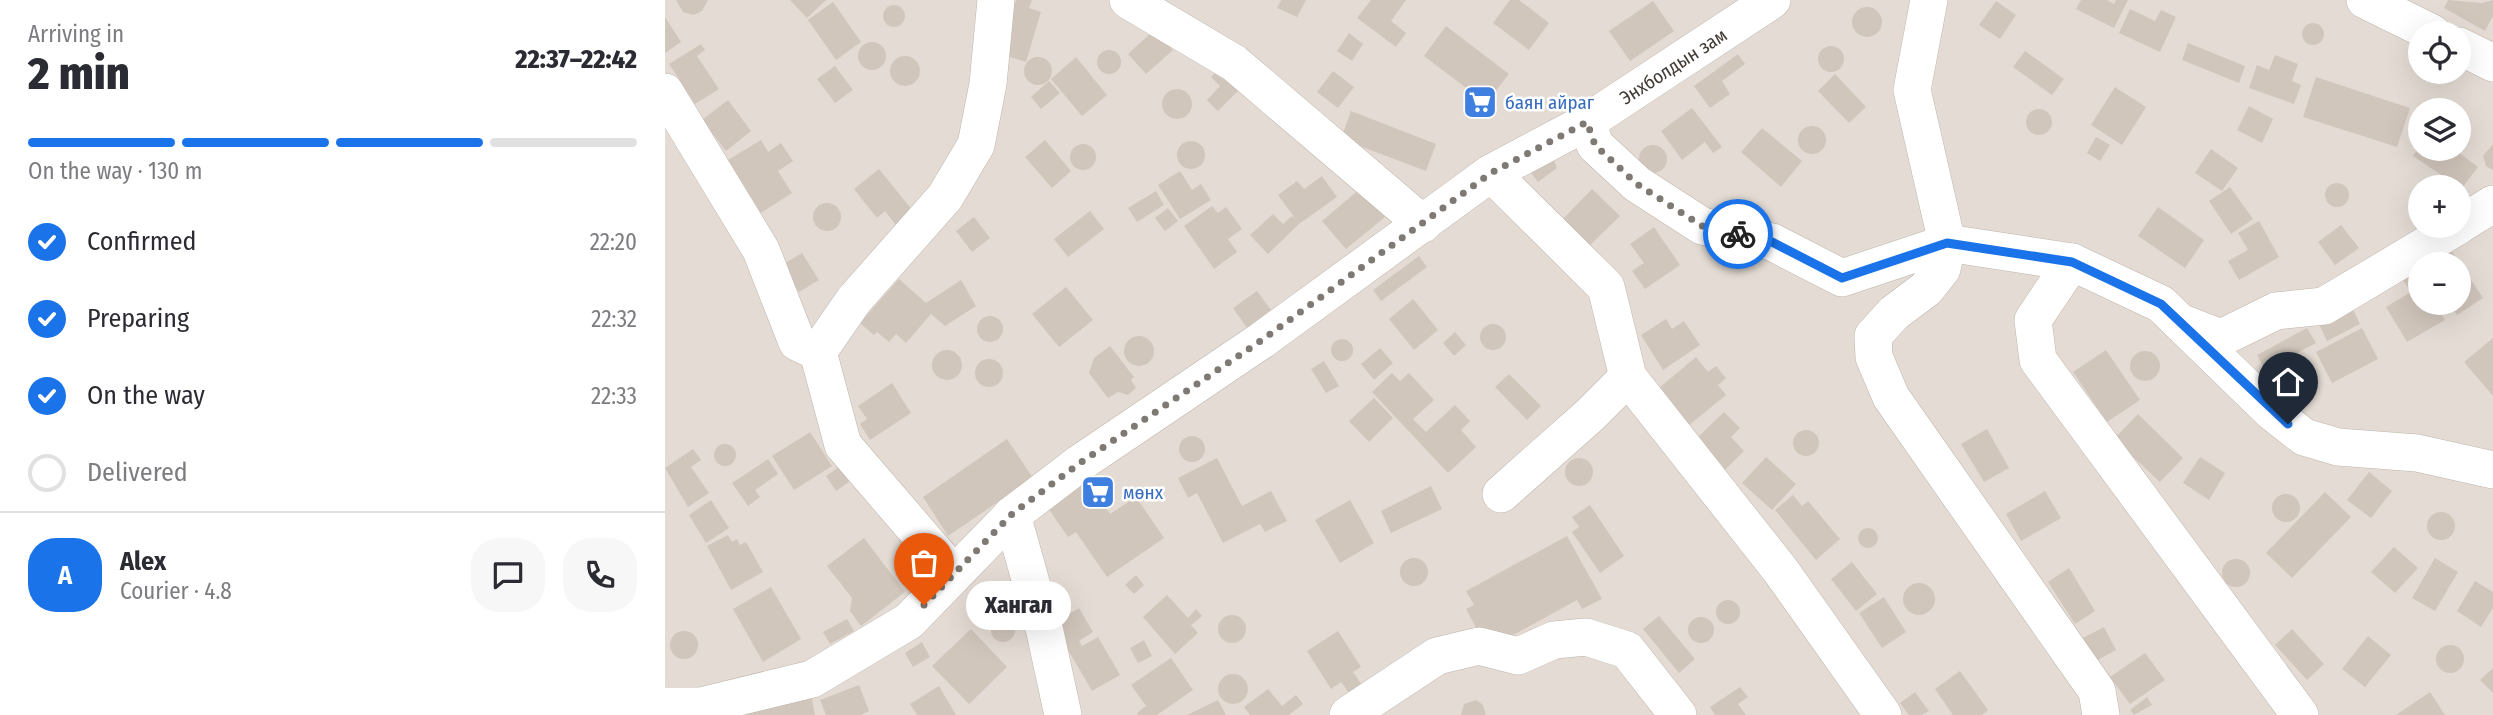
<!DOCTYPE html>
<html lang="en">
<head>
<meta charset="utf-8">
<style>
	body { margin:0; font-family:"Fira Sans Condensed",sans-serif; background:#f7f7f7; color:#2b2b33; height:100vh; display:flex; flex-direction:column; font-size:26px; white-space:nowrap }
	* { box-sizing:border-box; margin:0 }
	p { font-size:23px; color:#7c7c81 }
	.icon { flex:none; width:38px; height:38px; fill:none; stroke:currentColor; stroke-width:2; stroke-linecap:round; stroke-linejoin:round }
	.map { position:relative; flex:1; overflow:hidden }
	.panel { display:flex; flex-direction:column; background:#fff; width:665px }
	.panel>* { flex:none }
	.controls { position:absolute; left:1743px; top:21px; display:grid; gap:14px }
	.controls a { display:grid; place-items:center; width:63px; height:63px; border-radius:50%; background:#fff; box-shadow:0 7px 28px #0002; font-size:35px }
	.pin { position:absolute; display:grid; place-items:center; width:60px; height:60px; color:#fff; margin:-72px -30px; border-radius:50% 50% 50% 0; rotate:-45deg; box-shadow:0 0 7px #0007 }
	.pin .icon { rotate:45deg }
	.courier { position:absolute; display:grid; place-items:center; width:70px; height:70px; margin:-35px; border:5px solid #1a73e8; border-radius:50%; background:#fff; color:#222; box-shadow:0 2px 9px #0007 }
	.bubble { position:absolute; height:49px; border-radius:24px; background:#fff; box-shadow:0 7px 28px #0002; font-size:23px; font-weight:800; line-height:49px; text-align:center }
	.head em { font-style:normal; font-weight:800 }
	.head div { display:flex; flex-direction:column-reverse }
	.head { display:flex; align-items:center; justify-content:space-between; height:119px; padding:0 28px }
	h1 { font-size:46px; font-weight:800; line-height:52px }
	.bar { display:grid; grid-template-columns:repeat(4,1fr); gap:10px 7px; align-content:center; height:84px; padding:0 28px }
	.bar i { height:9px; border-radius:5px; background:#e1e1e2 }
	.bar .on { background:#1a73e8 }
	.bar p { grid-column:span 4 }
	.line { display:flex; align-items:center; gap:18px; padding:0 28px; border-top:2px solid #e1e1e2 }
	.line div { flex:1 }
	.round { display:grid; place-items:center; flex:none; width:74px; height:74px; border-radius:28px; background:#f7f7f7 }
	ol { padding:0 28px; list-style:none }
	li { display:flex; align-items:center; gap:21px; height:77px }
	li p { margin-inline-start:auto }
	li .icon { padding:7px; border-radius:50%; background:#1a73e8; color:#fff; stroke-width:4 }
	li:last-child { color:#7c7c81 }
	li i { width:38px; height:38px; border:4px solid #e1e1e2; border-radius:50% }
	main { display:flex; flex:1; min-height:0 }
	.map>svg:first-child { display:block }
</style>
</head>
<body>
<main>
<section class="panel">
<div class="head"><div><h1>2 min</h1><p>Arriving in</p></div><em>22:37–22:42</em></div>
<div class="bar"><i class="on"></i><i class="on"></i><i class="on"></i><i></i><p>On the way · 130 m</p></div>
<ol>
<li><svg class="icon" aria-label="check" viewBox="0 0 24 24"><path d="M5 12l5 5 9-10"/></svg>Confirmed<p>22:20</p></li>
<li><svg class="icon" aria-label="check" viewBox="0 0 24 24"><path d="M5 12l5 5 9-10"/></svg>Preparing<p>22:32</p></li>
<li><svg class="icon" aria-label="check" viewBox="0 0 24 24"><path d="M5 12l5 5 9-10"/></svg>On the way<p>22:33</p></li>
<li><i></i>Delivered</li>
</ol>
<div class="line" style="height:126px"><b class="round" style="background:#1a73e8;color:#fff">A</b><div><b>Alex</b><p>Courier · 4.8</p></div><a class="round"><svg class="icon" aria-label="chat" viewBox="0 0 24 24"><path d="M4 5h16v11H9l-5 4z"/></svg></a><a class="round"><svg class="icon" aria-label="phone" viewBox="0 0 24 24"><path d="M5 4h4l2 5-3 2q2 4 5 5l2-3 5 2v4C11 20 4 13 5 4z"/></svg></a></div>
</section>
<div class="map">
<svg width="1828" height="715" viewBox="0 0 1828 715">
	<rect width="100%" height="100%" fill="#f0ebe5"/>
	<path fill="#e4dcd4" fill-rule="evenodd" d="M0,0h1828v715h-1828zM1755,33h39v39h-39zM1755,110h39v39h-39zM1755,187h39v39h-39zM1755,264h39v39h-39z"/>
	<g fill="#d1c6bc">
		<path d="M11,0h32l-6,11 -8,4 -11,-3z"/>
		<path d="M125,0h36l-19,18z"/>
		<path d="M351,0h16l-3,8 12,4 -15,50 -26,-8z"/>
		<path d="M616,0h25l-9,17 -20,-9z"/>
		<path d="M706,0h35l-15,21 15,12 -10,14 -39,-29z"/>
		<path d="M845,0h9l30,23 -20,27 -36,-27z"/>
		<path d="M1416,0h26l7,4 2,-4h12l-14,28 -38,-19z"/>
		<path d="M1783,0l34,3 11,-3v16l-8,15 -41,-23z"/>
		<path d="M988,1l21,30 -44,30 -21,-30z"/>
		<path d="M1331,1l20,14 -16,24 -21,-14z"/>
		<path d="M168,2l28,40 -25,18 -28,-40z"/>
		<circle cx="229" cy="16" r="11"/>
		<circle cx="1202" cy="22" r="15"/>
		<path d="M1465,9l25,12 6,-11 15,7 -16,35 -41,-19z"/>
		<path d="M0,17l16,25 -16,11z"/>
		<circle cx="1648" cy="34" r="11"/>
		<path d="M781,26l63,48 -23,29 -62,-47z"/>
		<path d="M489,30l19,20 -27,24 -18,-20z"/>
		<path d="M684,33l14,11 -11,17 -15,-10z"/>
		<circle cx="207" cy="56" r="14"/>
		<path d="M1523,43l57,23 -6,17 -57,-23z"/>
		<path d="M36,44l4,6 -8,6 22,33 -24,15 -26,-40z"/>
		<circle cx="1166" cy="59" r="13"/>
		<circle cx="444" cy="62" r="12"/>
		<path d="M1360,51l39,28 -12,16 -39,-28z"/>
		<path d="M1073,54l7,10 -23,17 8,13 -20,14 -16,-22z"/>
		<path d="M1610,55l23,9 -6,17 9,4 -7,19 -45,-16 8,-23 12,5z"/>
		<circle cx="240" cy="71" r="15"/>
		<path d="M411,57l31,38 -25,21 -31,-37z"/>
		<circle cx="373" cy="71" r="14"/>
		<path d="M170,66l18,24 -18,13 -18,-24z"/>
		<path d="M554,69l20,21 -21,21 -11,-11 13,-14 -9,-9z"/>
		<path d="M668,71l21,16 -16,21 -21,-16z"/>
		<path d="M1170,74l31,33 -17,16 -31,-32z"/>
		<path d="M1651,77l94,31 -13,39 -94,-30z"/>
		<path d="M384,81l11,12 -19,16 -10,-12z"/>
		<path d="M1450,87l31,20 -24,38 -31,-20z"/>
		<circle cx="512" cy="104" r="15"/>
		<path d="M63,100l23,31 -25,20 -24,-31z"/>
		<path d="M1584,106l24,13 -11,24 -25,-13z"/>
		<path d="M1027,108l30,39 -9,6 -8,-11 -23,18 -21,-29z"/>
		<circle cx="1374" cy="122" r="13"/>
		<path d="M686,111l85,33 -10,27 -85,-32z"/>
		<circle cx="1147" cy="140" r="14"/>
		<path d="M1097,128l40,33 -21,26 -40,-35z"/>
		<path d="M1431,137l14,8 -10,16 -13,-8z"/>
		<path d="M96,140l7,12 13,-9 12,18 -15,10 14,22 -31,20 -33,-53z"/>
		<path d="M380,140l26,31 -19,17 -27,-31z"/>
		<circle cx="526" cy="155" r="14"/>
		<circle cx="418" cy="157" r="13"/>
		<path d="M1828,144v26l-7,-4 -3,-10z"/>
		<circle cx="988" cy="159" r="14"/>
		<path d="M1755,146v3h34l24,18 -19,25v-5l-46,-31z"/>
		<path d="M1546,149l27,19 -16,23 -27,-18z"/>
		<path d="M888,158l4,10 -19,14 -7,-9z"/>
		<path d="M214,169l34,42 -17,14 -11,-14 -8,7 -23,-29z"/>
		<path d="M515,171l12,19 9,-6 10,16 -31,19 -22,-34z"/>
		<path d="M657,176l15,21 -38,27 -31,30 -18,-19 23,-21 10,10 9,-8 5,5 -19,-26 19,-14 7,8z"/>
		<circle cx="1672" cy="195" r="12"/>
		<path d="M1565,187l23,32 -22,15 -22,-33z"/>
		<path d="M696,188l24,29 -39,32 -24,-28z"/>
		<path d="M927,189l28,27 -33,32 -27,-26z"/>
		<path d="M491,191l8,14 -27,17 -9,-14z"/>
		<circle cx="162" cy="217" r="14"/>
		<path d="M547,206l6,7 8,-6 16,22 -14,10 9,13 -23,17 -30,-43z"/>
		<path d="M1493,207l46,33 -19,28 -47,-32z"/>
		<path d="M503,208l10,13 -13,10 -10,-13z"/>
		<path d="M425,211l14,18 -36,28 -14,-18z"/>
		<path d="M309,217l16,21 -18,14 -16,-21z"/>
		<path d="M1594,221l20,36 -40,23 -11,-19 20,-11 -10,-17z"/>
		<path d="M1676,225l18,23 -24,17 -17,-23z"/>
		<path d="M989,227l26,38 -35,24 -13,-18 12,-8 -14,-19z"/>
		<path d="M1786,250l32,48 -26,17 -8,-12h10v-39h-30z"/>
		<path d="M137,253l17,27 -20,12 -17,-27z"/>
		<path d="M754,256l8,11 -46,34 -8,-11z"/>
		<path d="M1755,270v33h15l10,17 -38,22 -21,-35 25,-15 -8,-12z"/>
		<path d="M234,279l27,24 35,-23 15,26 -31,20 -14,-12 -25,29 -10,-9 -7,8 -12,-10 -3,3 -14,-12z"/>
		<path d="M401,287l27,33 -34,27 -27,-33z"/>
		<path d="M592,291l14,19 -24,18 -14,-20z"/>
		<path d="M748,299l25,31 -24,20 -25,-31z"/>
		<path d="M1687,307l8,17 -33,17 -8,-17z"/>
		<circle cx="325" cy="329" r="13"/>
		<path d="M1001,319l6,10 12,-8 16,24 -37,25 -22,-35z"/>
		<circle cx="828" cy="337" r="13"/>
		<path d="M1642,328l9,15 -51,27 -8,-15z"/>
		<path d="M1697,328l16,31 -46,24 -16,-31z"/>
		<path d="M790,332l11,13 -12,11 -11,-13z"/>
		<circle cx="474" cy="351" r="15"/>
		<path d="M1828,338v58l-29,-34z"/>
		<circle cx="677" cy="350" r="11"/>
		<path d="M445,346l24,31 -3,3 5,8 -8,7 -10,-3 -10,6 -19,-25 5,-15z"/>
		<path d="M715,348l13,15 -19,17 -13,-16z"/>
		<path d="M1441,350l34,50 -33,22 -34,-50z"/>
		<circle cx="282" cy="365" r="15"/>
		<circle cx="1480" cy="366" r="15"/>
		<path d="M1031,357l12,15 8,-6 10,12 -8,7 8,10 -38,31 -29,-38z"/>
		<circle cx="324" cy="373" r="14"/>
		<path d="M659,361l15,25 -13,7 -15,-24z"/>
		<path d="M727,373l8,8 9,-8 25,27 -21,19 13,13 29,-27 15,16 -9,9 15,17 -28,26 -76,-81z"/>
		<path d="M844,374l32,32 -14,14 -32,-33z"/>
		<path d="M227,383l19,30 -41,27 -10,-16 7,-5 -9,-13z"/>
		<path d="M709,398l19,20 -24,24 -20,-21z"/>
		<path d="M1059,412l16,16 -9,9 13,14 -19,19 -29,-31z"/>
		<path d="M1473,414l45,44 -23,24 -46,-43z"/>
		<path d="M1322,429l22,39 -25,14 -23,-38z"/>
		<circle cx="1141" cy="443" r="13"/>
		<path d="M145,432l22,34 -38,24 -22,-34z"/>
		<circle cx="527" cy="449" r="13"/>
		<path d="M342,439l26,39 -85,58 -25,-39z"/>
		<circle cx="60" cy="455" r="11"/>
		<path d="M28,449l8,11 -10,7 18,26 -21,14 -23,-39z"/>
		<path d="M1101,457l30,27 -24,26 -30,-27z"/>
		<path d="M1535,457l25,16 -16,27 -26,-17z"/>
		<path d="M552,458l25,48 29,-15 16,30 -22,11 -5,-8 -37,19 -26,-50 -9,5 -10,-20z"/>
		<circle cx="914" cy="472" r="14"/>
		<path d="M103,459l10,15 -23,16 5,7 -12,9 -16,-23z"/>
		<path d="M174,467l10,15 -13,9 -10,-15z"/>
		<path d="M1704,472l23,19 -21,27 -24,-18z"/>
		<path d="M423,481l22,33 26,-17 28,41 -57,39 -31,-45 -8,5 -20,-29z"/>
		<path d="M766,486l11,23 -51,24 -10,-22z"/>
		<path d="M1380,491l16,27 -40,23 -15,-27z"/>
		<path d="M1660,492l26,25 -59,61 -26,-25z"/>
		<circle cx="1621" cy="508" r="14"/>
		<path d="M1128,495l9,11 6,-5 32,38 -24,21 -41,-50z"/>
		<path d="M46,500l18,28 -23,15 -17,-28z"/>
		<path d="M685,500l24,43 -34,20 -25,-43z"/>
		<path d="M925,505l34,51 -24,17 -28,-41 7,-5 -7,-10z"/>
		<circle cx="1776" cy="526" r="14"/>
		<circle cx="1203" cy="538" r="10"/>
		<path d="M63,535l4,7 5,-3 3,6 6,-3 17,30 -32,18 -24,-44z"/>
		<path d="M902,536l35,63 -20,10 -5,-9 -80,44 -15,-5 -16,-30 8,-4 -8,-14z"/>
		<path d="M199,538l41,54 -44,34 -11,-15 2,-13 -25,-32z"/>
		<path d="M1729,547l24,21 -23,25 -24,-21z"/>
		<path d="M1770,558l23,14 -23,39 -23,-13z"/>
		<circle cx="749" cy="572" r="14"/>
		<circle cx="1571" cy="573" r="14"/>
		<path d="M1187,562l25,32 -21,17 -25,-32z"/>
		<path d="M1404,568l26,43 -20,13 -27,-42z"/>
		<path d="M471,575l8,10 -10,9 -9,-9z"/>
		<path d="M1810,581l18,11v16l-12,19 -24,-16z"/>
		<circle cx="1254" cy="599" r="16"/>
		<path d="M106,587l30,52 -38,23 -30,-53z"/>
		<path d="M502,595l21,23 8,-9 6,7 -11,9 7,8 -23,21 -32,-37z"/>
		<path d="M1219,597l22,35 -24,16 -23,-35z"/>
		<circle cx="1063" cy="612" r="12"/>
		<path d="M414,608l14,24 -14,9 3,5 16,-9 22,38 -28,16 -39,-67z"/>
		<circle cx="567" cy="629" r="14"/>
		<path d="M994,616l36,43 -16,14 -36,-44z"/>
		<circle cx="1036" cy="630" r="13"/>
		<circle cx="338" cy="630" r="12"/>
		<path d="M182,619l7,12 -24,13 -7,-12z"/>
		<path d="M1439,627l12,23 -22,12 -13,-23z"/>
		<path d="M306,629l36,38 -38,37 -37,-38z"/>
		<path d="M1627,629l32,35 -17,16 -32,-35z"/>
		<path d="M673,631l23,36 -8,5 9,13 -13,8 -8,-11 -10,7 -24,-38z"/>
		<circle cx="19" cy="645" r="14"/>
		<path d="M1703,636l23,19 -26,32 -23,-18z"/>
		<path d="M479,640l8,16 -14,7 -8,-15z"/>
		<path d="M257,642l8,15 -17,10 -8,-14z"/>
		<circle cx="1785" cy="659" r="14"/>
		<path d="M1480,653l20,27 -35,24 -20,-27z"/>
		<path d="M506,658l22,32 -36,25h-19l-1,-2 9,-7 -15,-21z"/>
		<path d="M1828,668v25l-13,-13z"/>
		<path d="M1295,671l28,39 -6,5h-29l-18,-26z"/>
		<circle cx="568" cy="689" r="15"/>
		<path d="M194,685l10,26 -8,4h-35l-6,-15z"/>
		<path d="M274,686l17,29h-39l-7,-11z"/>
		<path d="M1075,687l8,10 -10,7 8,11h-31l-5,-8z"/>
		<path d="M603,689l14,17 14,-11 7,9 -14,11h-39l-6,-8z"/>
		<path d="M1250,692l14,19 -7,4h-13l-9,-12z"/>
		<path d="M1765,692l15,23h-49z"/>
		<path d="M146,694l4,21h-99z"/>
		<path d="M1482,697l5,8 -18,10 -4,-5z"/>
		<path d="M553,700l8,15h-39z"/>
		<path d="M811,700l7,5 3,10h-25l3,-11z"/>
	</g>
	<g fill="none" stroke-linecap="round" stroke-linejoin="round">
		<g stroke="#beb5ac" stroke-width="38">
			<g id="street">
				<path d="M463,0l106,63 189,161"/>
				<path d="M1264,0l-17,90 35,153 -5,26 -16,20 -32,24 -21,23 1,21 17,40 206,294 4,24"/>
				<path d="M1700,0l67,33"/>
				<path d="M1794,46l34,17"/>
				<path d="M0,92l96,158 36,92 21,10 25,93 110,128"/>
				<path d="M922,122l8,23 42,39 65,42 70,16 70,36 105,-35 125,19 89,42 111,108 32,25 34,10 79,6 76,17"/>
				<path d="M826,173l115,114 22,90 153,194 102,144"/>
				<path d="M1794,225l34,-21"/>
				<path d="M1407,262l-39,58 5,40 262,355"/>
				<path d="M1517,323l39,15 55,-27 48,-5 134,-80"/>
				<path d="M153,352l36,-52 91,-103 31,-52 12,-61 8,-84"/>
				<path d="M836,494l89,-79 38,-38"/>
				<path d="M347,515l33,117 18,83"/>
				<path d="M0,706h36l111,-27 97,-58 103,-106 68,-52 182,-123 229,-167 96,-51 185,-122"/>
				<path d="M683,715l89,-59 42,-10 39,10 36,-16 32,-3 41,13 51,65"/>
			</g>
		</g>
		<use href="#street" stroke="#fff" stroke-width="37"/>
	</g>
	<g fill="none" stroke-linecap="round" stroke-linejoin="round">
		<path stroke="#7f7973" stroke-width="7" stroke-dasharray="0 12.6" d="M259,605l88,-91 68,-51 182,-123 229,-167 96,-51 8,23 42,39 65,42 36,8"/>
		<path stroke="#1a73e8" stroke-width="9" d="M1073,234l34,8 70,36 105,-35 125,19 89,42 127,120"/>
	</g>
	<defs>
		<g id="supermarket-square" transform="scale(1.75)"><rect x="-9" y="-9" width="18" height="18" rx="4" fill="#3f7fe0" stroke="#fff"/><path d="M-6-5.5h2.5l.6 2H6L4.5 2H-2.5L-4.4-4H-6ZM-1.5 3.2a1.3 1.3 0 1 0 .1 0ZM3 3.2a1.3 1.3 0 1 0 .1 0Z" fill="#fff"/></g>
	</defs>
	<g fill-rule="evenodd">
		<use href="#supermarket-square" x="815" y="102"/>
		<use href="#supermarket-square" x="433" y="492"/>
	</g>
	<g text-anchor="middle" stroke-width="5" stroke-linejoin="round" paint-order="stroke">
		<g font-size="19" fill="#423b35" stroke="#fff">
			<text transform="translate(1008 66) rotate(-33)" y="7">Энхболдын зам</text>
		</g>
		<g font-size="19" fill="#366cbe" stroke="#fff" text-anchor="start">
			<text x="840" y="109">баян айраг</text>
			<text x="458" y="499">мөнх</text>
		</g>
	</g>
</svg>
<div class="controls">
<a><svg class="icon" aria-label="locate" viewBox="0 0 24 24"><circle cx="12" cy="12" r="6"/><path d="M12 2v4M12 18v4M2 12h4M18 12h4"/></svg></a>
<a><svg class="icon" aria-label="layers" viewBox="0 0 24 24"><path d="M12 4l9 5-9 5-9-5zM3 14l9 5 9-5"/></svg></a>
<a>+</a>
<a>−</a>
</div>
<div class="pin" style="left:259px;top:605px;background:#ea580c"><svg class="icon" aria-label="bag" viewBox="0 0 24 24"><path d="M5 8h14l-1 12H6zM9 8a3 3 0 0 1 6 0"/></svg></div>
<div class="pin" style="left:1623px;top:424px;background:#1f2937"><svg class="icon" aria-label="home" viewBox="0 0 24 24"><path d="M3 11l9-7 9 7M6 9v11h12V9"/></svg></div>
<div class="courier" style="left:1073px;top:234px"><svg class="icon" aria-label="bike" viewBox="0 0 24 24"><circle cx="6" cy="16" r="4"/><circle cx="18" cy="16" r="4"/><path d="M6 16l4-8h5l3 8M10 8l3 8H6M13 5h3"/></svg></div>
<div class="bubble" style="left:301px;top:581px;width:105px">Хангал</div>
</div>
</main>
</body>
</html>
